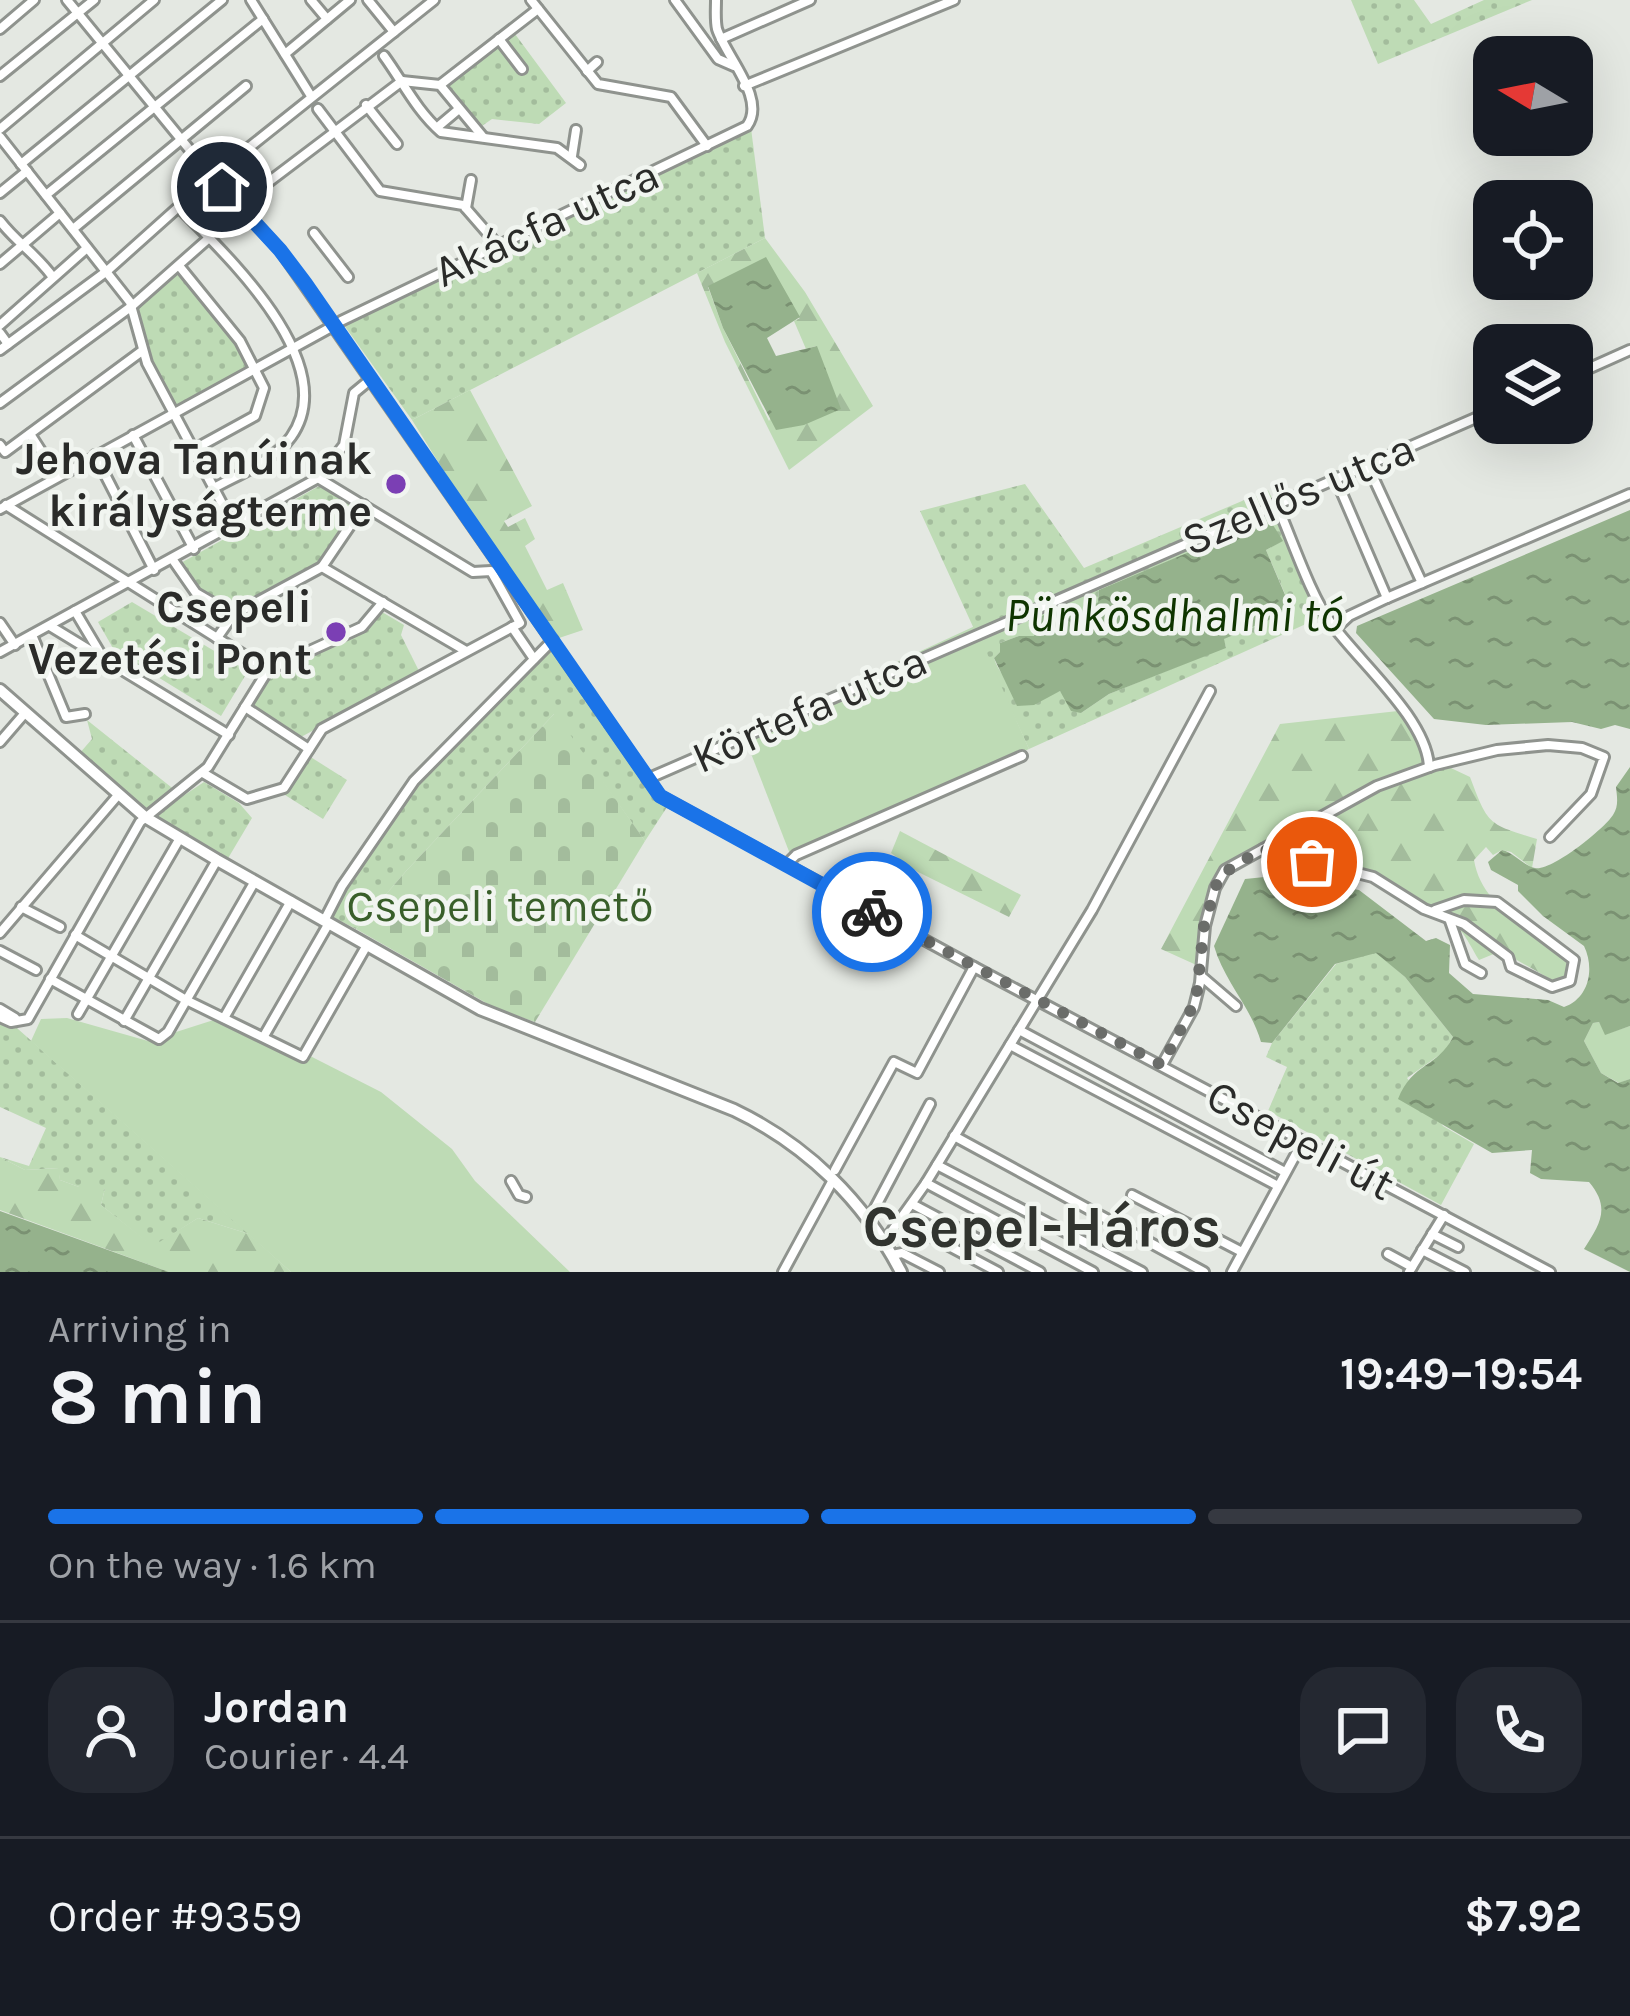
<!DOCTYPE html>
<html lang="en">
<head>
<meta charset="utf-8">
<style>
	body { margin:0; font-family:Karla,sans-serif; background:#242831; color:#f1f3f6; height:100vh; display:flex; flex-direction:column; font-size:45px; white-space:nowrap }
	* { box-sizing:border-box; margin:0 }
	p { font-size:39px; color:#9ea1a6 }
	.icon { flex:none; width:66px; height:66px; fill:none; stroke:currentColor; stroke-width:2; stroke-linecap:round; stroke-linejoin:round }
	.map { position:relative; height:1272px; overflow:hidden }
	.sheet { display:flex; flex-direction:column; background:#171b24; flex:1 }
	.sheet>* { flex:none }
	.needle { width:78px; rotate:280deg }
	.fabs { position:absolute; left:1473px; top:36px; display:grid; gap:24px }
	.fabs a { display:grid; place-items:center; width:120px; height:120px; border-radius:24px; background:#171b24; box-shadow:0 12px 48px #0002; font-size:60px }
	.pin { position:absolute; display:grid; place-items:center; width:102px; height:102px; color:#fff; margin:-51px; border:6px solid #fff; border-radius:50%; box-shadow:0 3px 12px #0007 }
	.courier { position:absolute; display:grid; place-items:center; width:120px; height:120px; margin:-60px; border:9px solid #1a73e8; border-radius:50%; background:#fff; color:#222; box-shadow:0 3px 15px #0007 }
	.overview em { font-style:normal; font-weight:700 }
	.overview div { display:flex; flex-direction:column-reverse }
	.overview { display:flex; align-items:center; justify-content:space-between; height:204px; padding:0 48px }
	h1 { font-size:78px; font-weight:700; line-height:90px }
	.bar { display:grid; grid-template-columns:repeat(4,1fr); gap:18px 12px; align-content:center; height:144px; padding:0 48px }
	.bar i { height:15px; border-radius:9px; background:#363941 }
	.bar .current { background:#1a73e8 }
	.bar p { grid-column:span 4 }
	.line { display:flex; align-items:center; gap:30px; padding:0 48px; border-top:3px solid #363941 }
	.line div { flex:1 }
	.round { display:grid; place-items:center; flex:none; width:126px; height:126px; border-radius:36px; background:#242831 }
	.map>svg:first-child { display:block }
</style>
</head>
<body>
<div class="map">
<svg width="1630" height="1272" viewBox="0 0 1630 1272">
	<defs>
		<pattern id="grass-dots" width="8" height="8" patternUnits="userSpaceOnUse" patternTransform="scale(3)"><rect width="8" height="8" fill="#bedbb5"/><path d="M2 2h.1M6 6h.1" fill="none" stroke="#a3bc9c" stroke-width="1.8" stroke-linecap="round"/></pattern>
		<pattern id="forest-firs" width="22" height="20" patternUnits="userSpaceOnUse" patternTransform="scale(3)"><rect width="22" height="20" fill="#bedbb5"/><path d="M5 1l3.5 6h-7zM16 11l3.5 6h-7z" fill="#a3bc9c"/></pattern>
		<pattern id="cemetery-stones" width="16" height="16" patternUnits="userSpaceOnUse" patternTransform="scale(3)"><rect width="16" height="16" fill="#bedbb5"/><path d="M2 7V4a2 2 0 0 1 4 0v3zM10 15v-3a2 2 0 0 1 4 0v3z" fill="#a3bc9c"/></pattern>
		<pattern id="water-ripples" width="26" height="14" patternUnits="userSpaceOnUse" patternTransform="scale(3)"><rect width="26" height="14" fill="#95b28c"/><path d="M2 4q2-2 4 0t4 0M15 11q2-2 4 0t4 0" fill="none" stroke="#7a9172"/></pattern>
	</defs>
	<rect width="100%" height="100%" fill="#e4e8e2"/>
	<g fill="url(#grass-dots)" fill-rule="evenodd">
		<path d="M1351,0h63l17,24 53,-24h48l-154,64z"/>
		<path d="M512,30l54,73 -27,21 -47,-5 -16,11 -36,-45z"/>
		<path d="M751,128l14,110 -353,182 -68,-95z"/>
		<path d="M180,267l77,102 -84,43 -26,-49 -15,-57z"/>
		<path d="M1025,484l59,84 184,-78 60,124 -299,135 -109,-238zM1263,522l19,19 -16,9 25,58 -68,31 3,8 -117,47 -28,19 -21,-22c-27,8 -57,-4 -66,-33l6,-6v-9l19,-7h15l5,-19 42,-2 17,-13 1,-12z"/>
		<path d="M321,485l38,21 -42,61 -85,46 -33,-20 -20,-29z"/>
		<path d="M132,602l116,69 -27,45 -107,-66 -16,-28z"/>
		<path d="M382,612l22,13 -3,10 19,38 -119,64 -51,-31 13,-23 109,-58z"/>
		<path d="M556,639l102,152 13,10 -26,40 -91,-127 -147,156 -51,59 -29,-15 68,-109z"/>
		<path d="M87,720l89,71 -27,21 -70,-58 13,-15z"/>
		<path d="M309,756l38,24 -24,39 -38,-24z"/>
		<path d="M204,782l35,21 13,15 -25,42 -74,-44z"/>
		<path d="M1376,952l29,25 48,60 -8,14 -38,27 36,48 31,18 -33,61 -173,-94 19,-44 -21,-10 6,-14 64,-79z"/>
		<path d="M0,1013l249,221 -51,-16 -45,29 -52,-42 4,-17 -26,-1 -19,-7 -2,-12 -33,2 -25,-13 29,9 17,-38 -46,-21z"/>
	</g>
	<g fill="url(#forest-firs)" fill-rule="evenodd">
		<path d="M765,238l40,54 68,114 -84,64 -64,-128 -28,-69zM708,287l92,31 -6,3 12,28 10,-3 -47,75 -46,-93z"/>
		<path d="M470,390l62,116 -28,15 4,6 17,-9 10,21 -10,7 22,44 16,-7 20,47 -27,9 -61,-86 -83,-133z"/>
		<path d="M1398,711l36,49 36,17c18,48 18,47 67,62l-5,29 -21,-16 -9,-2 -9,5 -7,-8 -12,13c8,49 61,71 100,95l-10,27 -12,-2 -51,-29 -22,9c-6,-9 -12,-23 -20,-31 -39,-38 -175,-100 -223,-65 -27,19 -33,74 -33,104l-42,-19 119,-225z"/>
		<path d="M900,831l121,64 -12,22 -91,-45 -27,-19z"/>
		<path d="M0,1157l25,13 34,-2 1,12 19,7 11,-6 15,7 -4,17 52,41 45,-28 51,16 42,38h-122l-169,-62z"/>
	</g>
	<path fill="url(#cemetery-stones)" d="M555,713l90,128 -110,181 -40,-14 -139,-79 51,-59z"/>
	<g fill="#bedbb5">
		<path d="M975,626l54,123 -239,105 -47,-121z"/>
		<path d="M223,1017l30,10 128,65 71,57 23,32 95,91h-279l-260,-231 10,-22 26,-1 81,23z"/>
		<path d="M1599,1022l7,12 24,-8v53l-11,4 -18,-10 -17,-32 9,-18z"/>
	</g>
	<g fill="url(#water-ripples)">
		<path d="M766,257l34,60 -33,21 9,18 41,-10 24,63 -37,16 -28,5 -53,-102 -15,-42z"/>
		<path d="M1630,510v219l-15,-4 -14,4 -29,-7 -86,3 -52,-6 -78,-86 1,-7z"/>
		<path d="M1263,521l10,4 10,16 -17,9 25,59 -5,4 -62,26 2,9 -117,46 -28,19 -10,-2 -11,-20 -26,14 -17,1 -23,-48 6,-6v-9l19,-7h15l5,-19 28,-10 15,8 16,-13 1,-12z"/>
		<path d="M1630,767v259l-25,9 -6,-13 -6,1 -9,18 17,32 17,10 12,-4v193l-46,-23c16,-25 27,-41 5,-67l-48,-3 -11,-6 2,-23 -40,3 -94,-54c15,-37 39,-31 55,-62l-48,-60 -29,-24 -41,11 -63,79 -11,-1c-10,-35 -37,-61 -47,-96l31,-67 30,-3 84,14 67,51 10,-3 14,7 -1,28 24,21 75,6 16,7c25,-9 31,-38 20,-61l-41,-30 -25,-25v-6l-27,-15 -3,-8 14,-12c13,3 20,15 33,18 16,4 69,-39 78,-53 6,-9 4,-18 3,-28z"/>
		<path d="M0,1211l169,61h-169z"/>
	</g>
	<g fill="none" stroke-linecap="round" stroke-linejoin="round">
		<g stroke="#8f938e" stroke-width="14">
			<g id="minor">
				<path d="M67,0l145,177 68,73 380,546 314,171 576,305"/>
				<path d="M251,0l60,96"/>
				<path d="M311,0l16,19"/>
				<path d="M368,0l26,32"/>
				<path d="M531,0l67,84 73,13 36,49"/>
				<path d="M675,0l43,59 16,7"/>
				<path d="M0,29l34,-29"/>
				<path d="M499,39l23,30"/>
				<path d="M721,39l89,-39"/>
				<path d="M285,54l65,-54"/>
				<path d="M384,56c19,26 32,54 57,76l116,16 23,17"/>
				<path d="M587,71l10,-9"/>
				<path d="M0,76l94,-76"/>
				<path d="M402,81l38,4 43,52"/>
				<path d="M440,85l98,-76"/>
				<path d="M744,86l210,-86"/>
				<path d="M366,105l31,39"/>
				<path d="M318,109l62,82 83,14 33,38"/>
				<path d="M440,125l19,-16"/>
				<path d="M0,129l154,-129"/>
				<path d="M0,137l130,165 17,61 87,163"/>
				<path d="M572,156l4,-26"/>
				<path d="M21,164l201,-164"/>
				<path d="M0,193l27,-22"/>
				<path d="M46,195l217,-176"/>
				<path d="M246,199l156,-118"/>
				<path d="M179,207c48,49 164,157 112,230 -17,24 -52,37 -77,51"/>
				<path d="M466,208l5,-28"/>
				<path d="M0,221c17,22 34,31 52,55"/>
				<path d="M73,229l173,-143"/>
				<path d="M314,233l34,44"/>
				<path d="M0,264l60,-51"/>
				<path d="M180,267l60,74 24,47 -9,28 -62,34"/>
				<path d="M341,321l406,-195c20,-27 -21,-69 -30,-97 -2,-9 -1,-19 -1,-29"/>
				<path d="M0,325l87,-77"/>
				<path d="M0,333l8,11"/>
				<path d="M0,350l107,-79 105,-94 222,-177"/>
				<path d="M1572,376l58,-26"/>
				<path d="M0,403l132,-97 77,-68"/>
				<path d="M30,434l27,42"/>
				<path d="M133,435l61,114"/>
				<path d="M0,445l5,7 137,-101"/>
				<path d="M95,455l59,115"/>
				<path d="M1367,464l55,119"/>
				<path d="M1335,477l52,121"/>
				<path d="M1276,503c15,33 34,92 55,120 28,39 96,96 98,144"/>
				<path d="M6,505l262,165"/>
				<path d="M0,509l335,-184"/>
				<path d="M173,560l23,33 36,21"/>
				<path d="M322,567l144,84"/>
				<path d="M75,611l28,47"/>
				<path d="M0,623l15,22"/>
				<path d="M50,626l179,109"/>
				<path d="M512,627l22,32"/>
				<path d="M1336,628l13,-12 38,-18 243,-104"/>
				<path d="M32,635l34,82 19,-3"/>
				<path d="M217,638l16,-23 89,-48 42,-62"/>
				<path d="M0,652l318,-174 26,-33 10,-52 17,-14"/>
				<path d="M245,707l64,42"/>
				<path d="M0,742l25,-29"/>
				<path d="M203,773l44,26 37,-11 38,-59 198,-106 -29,-52 -18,1 -155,-94"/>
				<path d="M647,779l847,-369"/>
				<path d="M1263,849l110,28 51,32 40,15 44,33 3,10 41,20 18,-6 4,-21 -77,-58 -33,-2 -29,10"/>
				<path d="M786,865l10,-10 226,-99"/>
				<path d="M21,907l39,20"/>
				<path d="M324,921l18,-35 72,-105 139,-141"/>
				<path d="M1450,921l15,43 16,9"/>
				<path d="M0,933l119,-139"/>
				<path d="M75,935l111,65 117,57 64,-112"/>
				<path d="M0,951l36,19"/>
				<path d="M1201,976l35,30"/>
				<path d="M50,979l109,60 9,-7 87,-151"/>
				<path d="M0,1009l15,9"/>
				<path d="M78,1014l102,-176"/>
				<path d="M0,1017l11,5 17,-3 112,-197 68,-55 60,-97 94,-43 21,-25"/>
				<path d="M224,1018l67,-117"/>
				<path d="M124,1021l93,-161"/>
				<path d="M1019,1030l266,142"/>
				<path d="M264,1036l65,-113"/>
				<path d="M1010,1045l268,141"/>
				<path d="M1162,1065l32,-58 6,-24 5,-57 10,-38 10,-18 152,-84 58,-21 62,-15 51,-5 34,3 22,9 -13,37 -41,43"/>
				<path d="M954,1136l250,136"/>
				<path d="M937,1165l205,107"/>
				<path d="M835,1170l59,-108 23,11 57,-106"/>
				<path d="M511,1181l8,14 7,2"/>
				<path d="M926,1183l167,89"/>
				<path d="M1132,1195l110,57"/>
				<path d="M912,1204l128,68"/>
				<path d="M869,1219l61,-115"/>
				<path d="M902,1221l96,51"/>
				<path d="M1432,1234l26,13"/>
				<path d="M884,1242l42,-59 166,-273 118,-219"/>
				<path d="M1422,1250l43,22"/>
				<path d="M1388,1254l24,13"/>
				<path d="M892,1255l10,-2 37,19"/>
				<path d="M783,1272l50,-92"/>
				<path d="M1232,1272l71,-131"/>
				<path d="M1409,1272l35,-57"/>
			</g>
		</g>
		<g stroke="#8f938e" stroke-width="16">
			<path id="major" d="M0,690l145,127 72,43 263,149 254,101c73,35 130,91 167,162"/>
		</g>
		<use href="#minor" stroke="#fff" stroke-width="8"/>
		<use href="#major" stroke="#fff" stroke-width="10"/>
	</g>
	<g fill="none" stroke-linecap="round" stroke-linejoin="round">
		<path stroke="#6b6d6a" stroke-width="12" stroke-dasharray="0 21.6" d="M872,912l290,153 34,-65 8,-74 15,-50 43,-27 50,13"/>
		<path stroke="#1a73e8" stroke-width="15" d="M222,187l58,63 25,33 355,513 212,116"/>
	</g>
	<g fill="#7b3fb4" stroke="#f1f5f0" stroke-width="4.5">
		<circle cx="396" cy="484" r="12"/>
		<circle cx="336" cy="632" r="12"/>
	</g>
	<g text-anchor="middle" stroke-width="9" stroke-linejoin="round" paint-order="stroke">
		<g font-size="45" fill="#2a2b29" stroke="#f1f5f0">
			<text transform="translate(546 222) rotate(-25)" y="16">Akácfa utca</text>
			<text transform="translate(1298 493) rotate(-23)" y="16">Szellős utca</text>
			<text transform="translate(809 708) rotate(-24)" y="16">Körtefa utca</text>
			<text transform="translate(1301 1139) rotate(28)" y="16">Csepeli út</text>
		</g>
		<g font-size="45" font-weight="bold" fill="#2a2b29" stroke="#f1f5f0" text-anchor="end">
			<text x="372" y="474">Jehova Tanúinak<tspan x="372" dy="52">királyságterme</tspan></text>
			<text x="312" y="622">Csepeli<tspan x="312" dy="52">Vezetési Pont</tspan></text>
		</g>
		<g font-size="45" fill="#395f2a" stroke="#f1f5f0">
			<text x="500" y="921">Csepeli temető</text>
		</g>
		<g font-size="48" font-style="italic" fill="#0f3500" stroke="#f1f5f0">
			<text x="1174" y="631">Pünkösdhalmi tó</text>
		</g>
		<g font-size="57" font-weight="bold" fill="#31342f" stroke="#f1f5f0">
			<text x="1042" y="1246">Csepel-Háros</text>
		</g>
	</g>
</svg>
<div class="fabs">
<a><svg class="needle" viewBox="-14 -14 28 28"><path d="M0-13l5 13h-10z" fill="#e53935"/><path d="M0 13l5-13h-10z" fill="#9ea1a6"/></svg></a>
<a><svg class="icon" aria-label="locate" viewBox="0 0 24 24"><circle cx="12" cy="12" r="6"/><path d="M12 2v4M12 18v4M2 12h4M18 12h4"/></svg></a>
<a><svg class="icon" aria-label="layers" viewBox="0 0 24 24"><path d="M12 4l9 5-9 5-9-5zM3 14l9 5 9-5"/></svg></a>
</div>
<div class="pin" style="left:1312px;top:862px;background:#ea580c"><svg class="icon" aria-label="bag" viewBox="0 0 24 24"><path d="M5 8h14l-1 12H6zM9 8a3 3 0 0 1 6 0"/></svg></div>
<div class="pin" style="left:222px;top:187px;background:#1f2937"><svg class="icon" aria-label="home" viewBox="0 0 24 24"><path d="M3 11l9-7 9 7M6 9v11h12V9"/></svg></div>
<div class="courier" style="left:872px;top:912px"><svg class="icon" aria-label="bike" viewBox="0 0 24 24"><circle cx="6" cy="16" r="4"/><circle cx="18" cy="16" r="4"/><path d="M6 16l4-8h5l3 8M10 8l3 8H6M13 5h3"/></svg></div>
</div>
<section class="sheet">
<div class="overview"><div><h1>8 min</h1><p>Arriving in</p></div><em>19:49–19:54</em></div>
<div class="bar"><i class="current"></i><i class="current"></i><i class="current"></i><i></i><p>On the way · 1.6 km</p></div>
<div class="line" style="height:216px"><a class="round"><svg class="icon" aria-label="person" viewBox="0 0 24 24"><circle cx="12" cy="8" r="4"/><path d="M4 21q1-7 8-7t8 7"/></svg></a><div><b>Jordan</b><p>Courier · 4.4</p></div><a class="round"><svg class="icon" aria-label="chat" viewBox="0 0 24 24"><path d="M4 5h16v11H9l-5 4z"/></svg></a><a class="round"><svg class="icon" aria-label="phone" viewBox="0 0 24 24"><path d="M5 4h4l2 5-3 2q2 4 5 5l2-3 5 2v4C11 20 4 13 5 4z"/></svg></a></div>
<div class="line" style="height:156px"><div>Order #9359</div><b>$7.92</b></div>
</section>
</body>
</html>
